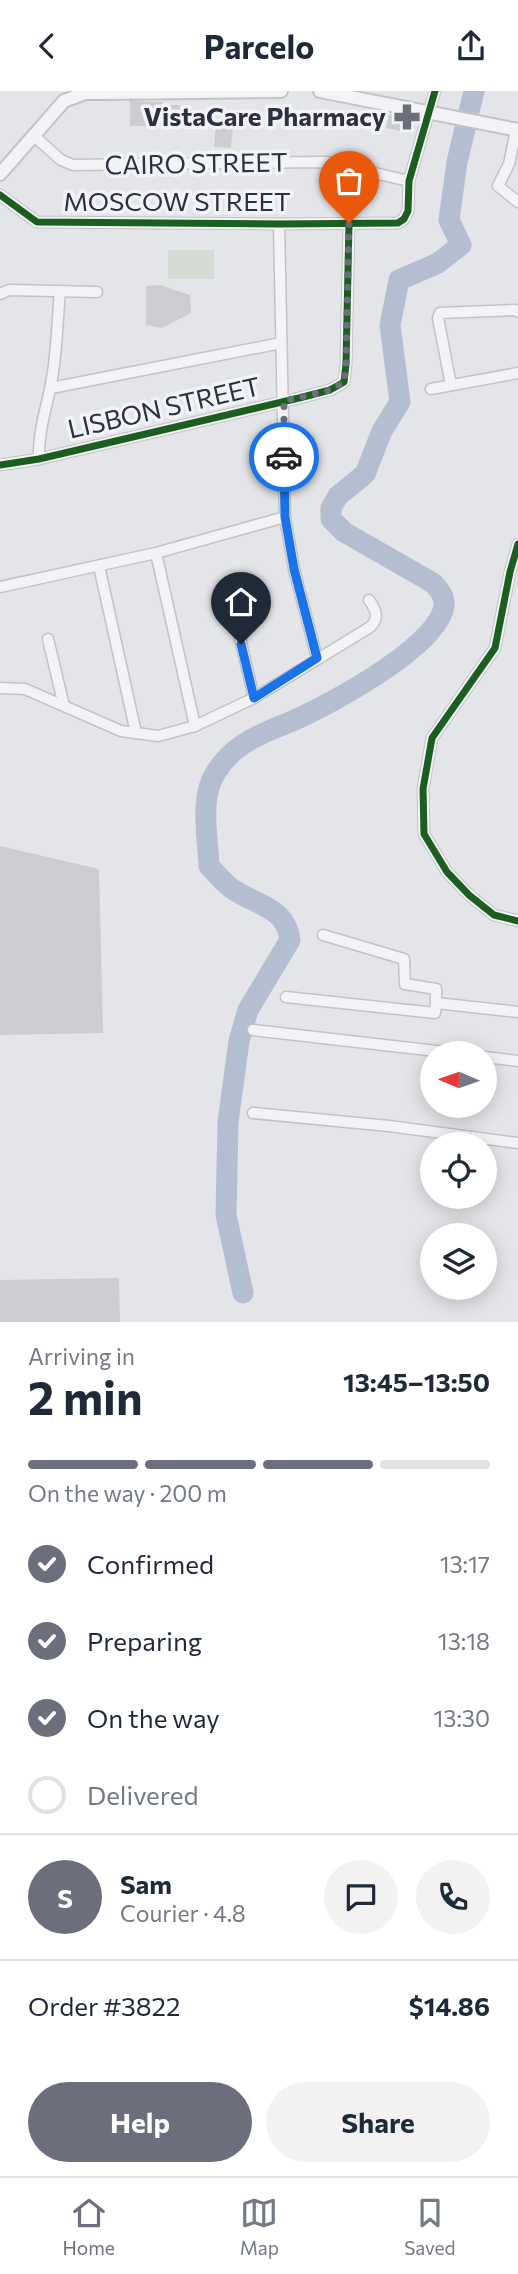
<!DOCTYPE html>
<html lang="en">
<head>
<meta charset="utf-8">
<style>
	body { margin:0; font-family:Commissioner,sans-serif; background:#f2f2f3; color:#1f2937; height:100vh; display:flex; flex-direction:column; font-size:26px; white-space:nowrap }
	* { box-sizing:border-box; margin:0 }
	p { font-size:23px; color:#747a83 }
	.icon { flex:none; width:38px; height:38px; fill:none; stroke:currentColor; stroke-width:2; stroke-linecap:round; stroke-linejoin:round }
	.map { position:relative; height:1231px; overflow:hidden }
	.drawer { display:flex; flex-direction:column; background:#fff; flex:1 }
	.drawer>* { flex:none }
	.needle { width:46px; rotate:272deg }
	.buttons { position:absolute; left:420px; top:950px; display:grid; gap:14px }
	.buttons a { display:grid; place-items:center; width:77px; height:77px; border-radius:50%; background:#fff; box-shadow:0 4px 18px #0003; font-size:35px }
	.pin { position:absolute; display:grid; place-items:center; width:60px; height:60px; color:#fff; margin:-72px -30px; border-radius:50% 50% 50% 0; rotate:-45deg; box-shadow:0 0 7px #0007 }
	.pin .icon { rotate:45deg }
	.courier { position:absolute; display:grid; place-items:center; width:70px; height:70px; margin:-35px; border:5px solid #1a73e8; border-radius:50%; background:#fff; color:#222; box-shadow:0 2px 9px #0007 }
	.summary em { font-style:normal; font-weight:700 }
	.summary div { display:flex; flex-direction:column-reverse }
	.summary { display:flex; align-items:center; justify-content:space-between; height:119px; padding:0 28px }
	h1 { font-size:46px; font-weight:700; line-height:52px }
	.bar { display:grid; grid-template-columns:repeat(4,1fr); gap:10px 7px; align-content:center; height:84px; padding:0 28px }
	.bar i { height:9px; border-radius:5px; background:#e0e1e3 }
	.bar .selected { background:#6c6f7b }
	.bar p { grid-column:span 4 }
	.line { display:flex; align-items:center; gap:18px; padding:0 28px; border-top:2px solid #e0e1e3 }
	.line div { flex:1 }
	.round { display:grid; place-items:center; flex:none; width:74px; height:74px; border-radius:37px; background:#f2f2f3 }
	ol { padding:0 28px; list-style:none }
	li { display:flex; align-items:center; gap:21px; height:77px }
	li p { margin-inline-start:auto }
	li .icon { padding:7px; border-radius:50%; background:#6c6f7b; color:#fff; stroke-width:4 }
	li:last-child { color:#747a83 }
	li i { width:38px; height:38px; border:4px solid #e0e1e3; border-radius:50% }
	.button { display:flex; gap:14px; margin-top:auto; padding:14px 28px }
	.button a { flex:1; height:80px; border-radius:42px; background:#6c6f7b; color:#fff; font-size:28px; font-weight:700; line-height:80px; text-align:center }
	.button a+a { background:#f2f2f3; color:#1f2937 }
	header { display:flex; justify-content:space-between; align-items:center; height:91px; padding:0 28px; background:#fff; font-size:32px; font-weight:700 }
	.dock { display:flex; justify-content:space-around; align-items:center; height:98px; border-top:2px solid #e0e1e3; background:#fff; font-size:19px; color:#747a83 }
	.dock a { display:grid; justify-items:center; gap:4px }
	.dock .selected { color:#6c6f7b }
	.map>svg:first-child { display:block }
</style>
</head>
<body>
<header><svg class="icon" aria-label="back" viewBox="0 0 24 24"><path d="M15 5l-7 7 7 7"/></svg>Parcelo<svg class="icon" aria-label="share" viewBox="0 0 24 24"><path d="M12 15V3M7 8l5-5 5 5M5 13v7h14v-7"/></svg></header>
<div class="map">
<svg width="518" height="1231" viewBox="0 0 518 1231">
	<rect width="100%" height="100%" fill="#e3e5e8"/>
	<rect fill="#d3dbd4" x="168" y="159" width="46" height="29"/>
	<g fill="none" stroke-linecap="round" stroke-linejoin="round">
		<path stroke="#b5bed0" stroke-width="21" d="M243,1202l-17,-78 2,-93 11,-81 9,-31 42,-70c-3,-32 -34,-35 -56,-50 -10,-6 -17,-16 -25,-24 -1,-29 -10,-68 7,-94 6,-10 16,-20 26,-27 17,-12 38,-18 57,-27 33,-15 149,-77 145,-117 -1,-8 -6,-12 -11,-18l-89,-51 -13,-13v-11l7,-12 27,-22 17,-43 18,-29 -10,-77 9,-45 39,-17 23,-18 -12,-25 8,-58 17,-71"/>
	</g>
	<g fill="#cccdd0">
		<path d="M130,10l33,1v3h17v21h-50z"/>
		<path d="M389,23l23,4 -3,15 -23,-5z"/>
		<path d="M216,33l17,1 -2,23 -17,-1z"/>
		<path d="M160,194l30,10 1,18 -29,15 -16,-3v-39z"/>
		<path d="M0,755l99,23 4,164 -103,2z"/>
		<path d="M119,1187l1,44h-120v-42z"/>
	</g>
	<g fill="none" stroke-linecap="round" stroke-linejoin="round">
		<g stroke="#c2c3c6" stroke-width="13">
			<g id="minor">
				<path d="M516,39l-7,34 -11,22 20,16"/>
				<path d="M33,44l28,25 12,5 254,-3 82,19"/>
				<path d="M0,104l37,27 242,2 119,-1 6,-4 4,-8 1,-30 26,-90"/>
				<path d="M279,133l6,293 9,52 23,89"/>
				<path d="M0,203l9,-4 88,2"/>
				<path d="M451,294l-13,-67 2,-5 76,-3 2,2"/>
				<path d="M51,297l230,-45"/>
				<path d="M431,298l87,-16"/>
				<path d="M39,368c-1,-25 6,-46 11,-70 7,-31 7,-66 10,-98"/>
				<path d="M0,374l39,-6 260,-61 31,-8 14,-8 2,-18 3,-141"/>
				<path d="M518,453l-8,28 -15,76 -63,90 -9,51 1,45 23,38 22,23 25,20 24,6"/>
				<path d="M156,462l39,173"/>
				<path d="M99,475l37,167"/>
				<path d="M0,496l156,-34 129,-36"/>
				<path d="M229,500l25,107"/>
				<path d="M48,548l16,67"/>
				<path d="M0,597l25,1 96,42 37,5 37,-10 59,-28 113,-69c13,-8 10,-18 2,-29"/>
				<path d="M323,844l81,24 1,25 31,5v14"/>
				<path d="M286,906l149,16 1,-10 82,9"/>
				<path d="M253,939l201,23"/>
				<path d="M485,966l33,4"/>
				<path d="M253,1022l136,13 129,17"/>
			</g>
		</g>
		<g stroke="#c2c3c6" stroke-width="16">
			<g id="tertiary">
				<path d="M320,0l198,39"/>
				<path d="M0,83l64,-73 21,-8h20l176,-2"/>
			</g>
		</g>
		<use href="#minor" stroke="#f3f3f5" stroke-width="10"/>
		<use href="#tertiary" stroke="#f3f3f5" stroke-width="12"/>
		<g stroke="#f2f3f7" stroke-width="11">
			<g id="cycleway">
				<path d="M0,104l37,27 242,2 119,-1 6,-4 4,-8 1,-30 26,-90"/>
				<path d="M0,374l39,-6 260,-61 31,-8 14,-8 2,-18 3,-141"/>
				<path d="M518,453l-8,28 -15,76 -63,90 -9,51 1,45 23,38 22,23 25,20 24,6"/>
			</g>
		</g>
		<use href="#cycleway" stroke="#1b5e20" stroke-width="7"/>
	</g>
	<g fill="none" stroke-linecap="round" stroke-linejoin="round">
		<path stroke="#6c6f7b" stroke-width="7" stroke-dasharray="0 12.6" d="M284,366v-56l46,-11 14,-8 2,-18 3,-141"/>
		<path stroke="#1a73e8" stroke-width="9" d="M241,553l13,54 63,-40 -23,-89 -9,-52 -1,-60"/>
	</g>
	<defs>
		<g id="pharmacy-bare" transform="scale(2.1)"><path d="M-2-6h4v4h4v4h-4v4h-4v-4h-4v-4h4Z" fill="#6c6f7b" stroke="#f2f3f7" stroke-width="2.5" paint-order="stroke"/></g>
	</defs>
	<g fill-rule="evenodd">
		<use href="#pharmacy-bare" x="407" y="26"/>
	</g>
	<g text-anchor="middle" stroke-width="7" stroke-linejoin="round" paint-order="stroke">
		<g font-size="26" font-weight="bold" fill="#2c3040" stroke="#f2f3f7" text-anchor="end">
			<text x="386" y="35">VistaCare Pharmacy</text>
		</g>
		<g font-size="26" fill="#2c3040" stroke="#f2f3f7">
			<text transform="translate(196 73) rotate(-1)" y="9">CAIRO STREET</text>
			<text x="177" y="120">MOSCOW STREET</text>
			<text transform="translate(164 317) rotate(-13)" y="9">LISBON STREET</text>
		</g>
	</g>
</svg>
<div class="buttons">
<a><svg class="needle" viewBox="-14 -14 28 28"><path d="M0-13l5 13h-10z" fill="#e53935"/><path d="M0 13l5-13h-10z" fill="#747a83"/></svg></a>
<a><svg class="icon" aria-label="locate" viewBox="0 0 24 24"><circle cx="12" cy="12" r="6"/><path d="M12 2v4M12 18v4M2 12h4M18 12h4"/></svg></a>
<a><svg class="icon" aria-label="layers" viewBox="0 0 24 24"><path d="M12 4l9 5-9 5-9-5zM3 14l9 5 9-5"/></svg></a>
</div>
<div class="pin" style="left:349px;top:132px;background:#ea580c"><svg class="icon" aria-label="bag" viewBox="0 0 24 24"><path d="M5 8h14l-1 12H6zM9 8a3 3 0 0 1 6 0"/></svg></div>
<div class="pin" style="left:241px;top:553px;background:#1f2937"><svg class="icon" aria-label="home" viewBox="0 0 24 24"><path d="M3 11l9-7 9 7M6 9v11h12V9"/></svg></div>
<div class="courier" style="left:284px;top:366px"><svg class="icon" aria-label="car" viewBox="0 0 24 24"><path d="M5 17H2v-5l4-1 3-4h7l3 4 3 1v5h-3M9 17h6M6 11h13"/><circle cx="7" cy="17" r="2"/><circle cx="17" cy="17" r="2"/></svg></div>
</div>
<section class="drawer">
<div class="summary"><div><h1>2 min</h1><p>Arriving in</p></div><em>13:45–13:50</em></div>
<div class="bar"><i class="selected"></i><i class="selected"></i><i class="selected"></i><i></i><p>On the way · 200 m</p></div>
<ol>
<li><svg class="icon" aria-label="check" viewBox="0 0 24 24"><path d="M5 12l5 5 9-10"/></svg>Confirmed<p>13:17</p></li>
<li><svg class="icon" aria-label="check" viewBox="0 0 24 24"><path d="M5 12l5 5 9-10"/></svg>Preparing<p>13:18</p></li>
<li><svg class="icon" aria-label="check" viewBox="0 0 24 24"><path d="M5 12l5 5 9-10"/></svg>On the way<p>13:30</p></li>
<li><i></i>Delivered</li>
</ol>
<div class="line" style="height:126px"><b class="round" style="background:#6c6f7b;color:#fff">S</b><div><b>Sam</b><p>Courier · 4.8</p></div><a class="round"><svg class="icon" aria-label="chat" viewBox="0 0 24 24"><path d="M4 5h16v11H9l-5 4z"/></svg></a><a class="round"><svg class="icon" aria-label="phone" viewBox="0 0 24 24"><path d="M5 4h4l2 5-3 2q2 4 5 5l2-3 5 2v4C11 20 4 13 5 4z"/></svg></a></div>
<div class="line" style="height:91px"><div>Order #3822</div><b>$14.86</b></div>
<div class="button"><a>Help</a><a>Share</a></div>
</section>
<nav class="dock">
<a class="selected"><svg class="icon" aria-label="home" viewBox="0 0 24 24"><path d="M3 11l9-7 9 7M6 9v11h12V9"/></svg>Home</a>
<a><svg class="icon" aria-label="map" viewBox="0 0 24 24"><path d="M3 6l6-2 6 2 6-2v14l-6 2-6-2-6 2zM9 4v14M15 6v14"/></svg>Map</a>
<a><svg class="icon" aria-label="saved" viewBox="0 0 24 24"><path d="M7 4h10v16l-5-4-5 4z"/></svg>Saved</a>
</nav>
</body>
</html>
